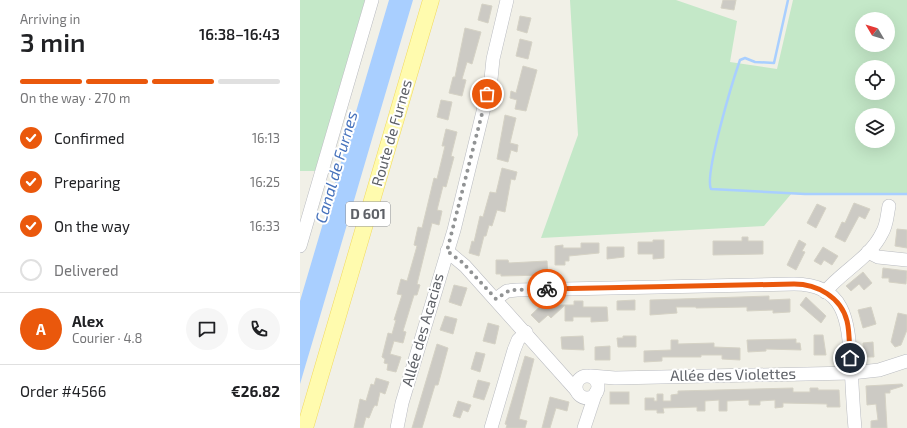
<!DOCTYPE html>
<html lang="en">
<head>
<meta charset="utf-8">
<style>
	body { margin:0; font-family:"Exo 2",sans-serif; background:#f6f6f6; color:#202124; height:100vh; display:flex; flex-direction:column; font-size:15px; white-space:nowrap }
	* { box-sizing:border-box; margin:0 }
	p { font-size:13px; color:#757577 }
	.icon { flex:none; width:22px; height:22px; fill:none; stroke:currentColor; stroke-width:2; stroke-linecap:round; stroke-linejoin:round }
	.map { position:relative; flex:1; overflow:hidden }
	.side { display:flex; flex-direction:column; background:#fff; width:300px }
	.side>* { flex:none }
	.needle { width:26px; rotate:308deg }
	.controls { position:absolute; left:555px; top:12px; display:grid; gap:8px }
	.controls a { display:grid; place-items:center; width:40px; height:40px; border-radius:50%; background:#fff; box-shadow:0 4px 16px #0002; font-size:20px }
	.pin { position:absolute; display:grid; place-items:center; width:34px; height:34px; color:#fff; margin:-17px; border:2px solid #fff; border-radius:50%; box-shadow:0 1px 4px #0007 }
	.courier { position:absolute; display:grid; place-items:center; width:40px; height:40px; margin:-20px; border:3px solid #ea580c; border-radius:50%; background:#fff; color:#222; box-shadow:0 1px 5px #0007 }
	.head em { font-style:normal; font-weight:600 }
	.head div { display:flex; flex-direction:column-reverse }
	.head { display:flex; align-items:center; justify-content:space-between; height:68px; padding:0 20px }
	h1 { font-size:26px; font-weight:600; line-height:30px }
	.bar { display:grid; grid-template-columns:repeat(4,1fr); gap:6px 4px; align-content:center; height:48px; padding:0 20px }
	.bar i { height:5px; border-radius:3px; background:#e0e0e0 }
	.bar .selected { background:#ea580c }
	.bar p { grid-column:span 4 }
	.line { display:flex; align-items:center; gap:10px; padding:0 20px; border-top:1px solid #e0e0e0 }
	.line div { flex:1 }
	.round { display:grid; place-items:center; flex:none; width:42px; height:42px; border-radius:21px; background:#f6f6f6 }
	ol { padding:0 20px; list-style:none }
	li { display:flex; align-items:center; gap:12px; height:44px }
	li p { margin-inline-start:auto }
	li .icon { padding:4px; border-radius:50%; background:#ea580c; color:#fff; stroke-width:4 }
	li:last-child { color:#757577 }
	li i { width:22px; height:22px; border:2px solid #e0e0e0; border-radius:50% }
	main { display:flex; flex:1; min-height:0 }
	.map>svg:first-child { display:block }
</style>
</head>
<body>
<main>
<section class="side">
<div class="head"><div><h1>3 min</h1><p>Arriving in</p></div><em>16:38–16:43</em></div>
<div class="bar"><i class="selected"></i><i class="selected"></i><i class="selected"></i><i></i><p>On the way · 270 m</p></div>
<ol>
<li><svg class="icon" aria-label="check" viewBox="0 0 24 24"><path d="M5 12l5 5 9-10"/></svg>Confirmed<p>16:13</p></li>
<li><svg class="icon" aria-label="check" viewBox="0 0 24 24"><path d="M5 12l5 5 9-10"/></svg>Preparing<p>16:25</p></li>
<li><svg class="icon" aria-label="check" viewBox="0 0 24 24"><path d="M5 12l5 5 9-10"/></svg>On the way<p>16:33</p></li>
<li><i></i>Delivered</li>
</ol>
<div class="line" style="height:72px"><b class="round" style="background:#ea580c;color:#fff">A</b><div><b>Alex</b><p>Courier · 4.8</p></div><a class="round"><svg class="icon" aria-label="chat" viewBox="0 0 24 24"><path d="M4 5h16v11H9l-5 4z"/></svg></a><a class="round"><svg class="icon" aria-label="phone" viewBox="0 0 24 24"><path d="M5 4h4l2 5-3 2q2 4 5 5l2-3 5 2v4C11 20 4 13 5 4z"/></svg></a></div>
<div class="line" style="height:52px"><div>Order #4566</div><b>€26.82</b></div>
</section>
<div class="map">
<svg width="607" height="428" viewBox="0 0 607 428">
	<rect width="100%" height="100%" fill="#f1f0e7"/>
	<g fill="#c4e8c8" fill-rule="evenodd">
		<path d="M0,0h65l-50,171h-15z"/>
		<path d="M270,0h106l61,21 -7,41 47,7 16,-69h114v195l-115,-2 -28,33 -223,12 37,-103zM562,19h26v26h-26zM562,67h26v26h-26zM562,115h26v26h-26z"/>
	</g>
	<path fill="#a9cfff" d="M89,0h24c-38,128 -75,256 -113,384v-83z"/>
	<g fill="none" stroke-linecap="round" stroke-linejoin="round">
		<path stroke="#a9cfff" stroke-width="2.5" d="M488,0l-14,63 -19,-1 -10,-4 -5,2c-7,20 -36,115 -29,129l94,5h102"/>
	</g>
	<g fill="#cccac4" stroke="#d5d2c5">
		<path d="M423,0h13l-2,10 -13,-2z"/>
		<path d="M182,4l10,2 -4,17 -10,-3z"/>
		<path d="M220,16l11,2 -4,15 -10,-3z"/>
		<path d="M165,28l16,4 -9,32 -5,-2 -5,17 4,1 -4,16 -13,-3 4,-16h2z"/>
		<path d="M220,39l12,3 -4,17 -12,-3z"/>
		<path d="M223,66l14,4 -11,41 -11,-2 2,-9 -7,-2 1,-7 5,2z"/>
		<path d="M141,100l11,2 -4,18 -11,-3z"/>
		<path d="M205,115l11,3 -6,25 8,2 -1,7 -6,-2 -3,12 -11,-3z"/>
		<path d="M146,129l11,3 -6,24 3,1 -8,30 -3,-1 -6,24 5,1 -3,14 -7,-2 -15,61 3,1 -3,10h-3l-11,36 3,1 -3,11 -9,-2 -4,13 11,3 -5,15 -9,-2 1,-6 -4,-1 1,-4 -3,-2 6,-24 4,1 4,-14h-2l8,-25 -5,-1 4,-15 6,2 10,-35 -3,-1 4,-18 4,1 12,-50 3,1 8,-33h-3z"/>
		<path d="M202,168l15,4 -2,8 -4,-1 -6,33 -8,-2 -5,16 -3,-1 -3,11h-2l-5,20 -10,-3 3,-12 2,1 6,-26 3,1 7,-25 6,1z"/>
		<path d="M554,203l16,6 -5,10 -6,-3 -14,26 -10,-5 7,-15 3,1z"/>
		<path d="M517,204l9,4 -10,20 -9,-5z"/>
		<path d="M597,229l10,1v18l-12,-2z"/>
		<path d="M442,237h6v4h15v13l-50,1v-14h29z"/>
		<path d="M353,240h11v18l-11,1v-5h-15v-12h15z"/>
		<path d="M499,240l7,4 -4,7 3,1 -9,18 -9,-5z"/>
		<path d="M281,243h18v10l-30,3v5h-4v4h-10v-19l8,-1v3h18z"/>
		<path d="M307,247h17v10l-17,2z"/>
		<path d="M523,247l15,9 -6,9 -8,-5 -3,5 -7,-4z"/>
		<path d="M196,260h12l1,3 38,-2 1,14 -47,1v-2h-5z"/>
		<path d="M583,268l24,3 -1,13 -17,-2v-4h-7z"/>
		<path d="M563,272l9,11 -8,7 -5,-6 -8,7 -5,-5z"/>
		<path d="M154,285l13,3 -6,18 -12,-4z"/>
		<path d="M469,296v4l21,-1v13l-17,1v-3l-26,1v-4l-51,1v-1h-20l1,6 -27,2v-15z"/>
		<path d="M506,297l20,19 -5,7 -21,-18z"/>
		<path d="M335,300v10h-18v-9z"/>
		<path d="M246,301h9l1,4h18v-4h9v6h24l1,14 -17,1v-5h-18v4h-8v-16l-14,13 -3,-3 -9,8 -8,-8z"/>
		<path d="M571,307l5,17 -13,4 -5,-18z"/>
		<path d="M598,313l9,2v15l-6,15 -6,2 -4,-5z"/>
		<path d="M145,316l12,3 -4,15 -13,-4z"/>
		<path d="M188,323l11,3 -4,18 -12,-3z"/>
		<path d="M514,335h9l3,20h-12z"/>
		<path d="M283,336l1,14 -22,-1 -1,-12z"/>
		<path d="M323,336h13v11h-18l-1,-9h6z"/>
		<path d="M496,339v4h4l1,7 -35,-1v2l-18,1 -1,-12z"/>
		<path d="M371,340h7v4l36,-1v4l26,1v12l-18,-1v-4h-21v2h-39v4l-18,1v-11l27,-1z"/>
		<path d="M573,342l1,15h-10l-1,-14z"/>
		<path d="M137,344l11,4 -10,37h-3l-13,43h-10z"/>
		<path d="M310,346v14h-15v-13z"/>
		<path d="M176,352l9,2 -5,18 -9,-3z"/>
		<path d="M225,356l9,3 -15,60 8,2 -2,7h-19l1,-3 -2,-1z"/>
		<path d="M76,378l13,4 -4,12 -5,-2 -3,14 -2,-1 -2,3 -4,10 -3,-1 -3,11h-9l6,-29 6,2 5,-17 3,1z"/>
		<path d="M178,380l12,3 -6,17 -11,-3z"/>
		<path d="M602,384l1,2 -13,4v3h-5l2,35h-16v-7l7,-1 -2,-16 -9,1 -1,-19z"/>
		<path d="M493,388v4h17v-4h8v2h21l1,17h-13v-3l-44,-1v4l-8,1v-8l-15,1v4h-11v-5l-22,1v10h-8v-11l-14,1v10h-8v-4l-34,1 1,5h-7v-3h-12v-12h9v3h3v-7h6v7h8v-6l7,-1v-3z"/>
		<rect x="310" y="392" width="19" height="12"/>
		<path d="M250,397l19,5 -2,9 -11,-3 -6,20h-8z"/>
		<path d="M158,401l13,4 -3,7 -5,-2 -3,8 -7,-2z"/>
	</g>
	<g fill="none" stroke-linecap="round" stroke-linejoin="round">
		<g stroke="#b9bbc0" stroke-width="14">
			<g id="minor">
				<path d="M0,246l72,-246"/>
				<path d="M147,251l18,15 111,124"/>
				<path d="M568,252l10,5 29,3"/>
				<path d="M525,292c17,-21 45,-34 57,-59 5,-8 5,-18 7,-27"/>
				<path d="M196,299l11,-8 10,-1 277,-6c53,0 54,39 57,80 1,21 2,43 4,64"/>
				<circle cx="287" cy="387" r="11"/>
				<path d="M291,376l24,2 236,-5 28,-3 28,-9"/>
				<path d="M97,428l5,-25 52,-173 37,-151 2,-20 14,-59"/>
				<path d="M191,428l23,-78 4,-10 8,-8"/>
				<path d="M284,428l12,-36"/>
			</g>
		</g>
		<g stroke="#f2da5f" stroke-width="17">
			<path id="major" d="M5,428l126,-428"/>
		</g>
		<use href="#minor" stroke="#fff" stroke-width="13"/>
		<use href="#major" stroke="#fffbae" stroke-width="16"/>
	</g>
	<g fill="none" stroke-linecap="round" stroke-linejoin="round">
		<path stroke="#919394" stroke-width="4" stroke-dasharray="0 7.2" d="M187,94l-40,157 15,11 34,37 14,-9 37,-1"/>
		<path stroke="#ea580c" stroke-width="5" d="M247,289l247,-5c23,0 47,13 53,37 3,12 2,25 3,37"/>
	</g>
	<g text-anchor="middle" stroke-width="4" stroke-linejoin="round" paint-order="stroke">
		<rect fill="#fff" stroke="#8e9095" stroke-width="1" x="46" y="202" width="44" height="24" rx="3"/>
		<g font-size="14" font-weight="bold" fill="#5e6167">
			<text x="68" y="219">D 601</text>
		</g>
		<g font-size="15" fill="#5e6167" stroke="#fff">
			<text transform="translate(92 133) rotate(-74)" y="5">Route de Furnes</text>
			<text transform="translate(123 330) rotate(-74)" y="5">Allée des Acacias</text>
			<text transform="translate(433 375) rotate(-1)" y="5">Allée des Violettes</text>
		</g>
		<g font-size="16" font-style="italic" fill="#4672bc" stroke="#fff">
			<text transform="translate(36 167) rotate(-74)" y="6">Canal de Furnes</text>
		</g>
	</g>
</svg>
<div class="controls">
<a><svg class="needle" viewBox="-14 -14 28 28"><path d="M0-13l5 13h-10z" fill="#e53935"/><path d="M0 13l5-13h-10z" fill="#757577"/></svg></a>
<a><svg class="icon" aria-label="locate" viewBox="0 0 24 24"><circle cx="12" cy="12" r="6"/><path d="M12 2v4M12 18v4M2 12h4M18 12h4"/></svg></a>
<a><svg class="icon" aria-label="layers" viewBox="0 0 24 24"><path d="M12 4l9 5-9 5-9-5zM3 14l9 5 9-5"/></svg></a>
</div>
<div class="pin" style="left:187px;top:94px;background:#ea580c"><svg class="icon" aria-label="bag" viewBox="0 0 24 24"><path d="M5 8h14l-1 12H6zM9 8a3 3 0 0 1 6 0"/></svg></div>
<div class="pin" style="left:550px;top:358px;background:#1f2937"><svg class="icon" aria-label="home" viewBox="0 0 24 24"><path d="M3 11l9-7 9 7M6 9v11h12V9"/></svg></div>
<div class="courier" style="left:247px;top:289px"><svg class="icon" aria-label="bike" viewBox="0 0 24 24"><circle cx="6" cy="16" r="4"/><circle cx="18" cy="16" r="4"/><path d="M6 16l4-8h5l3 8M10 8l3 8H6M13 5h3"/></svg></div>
</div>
</main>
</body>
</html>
